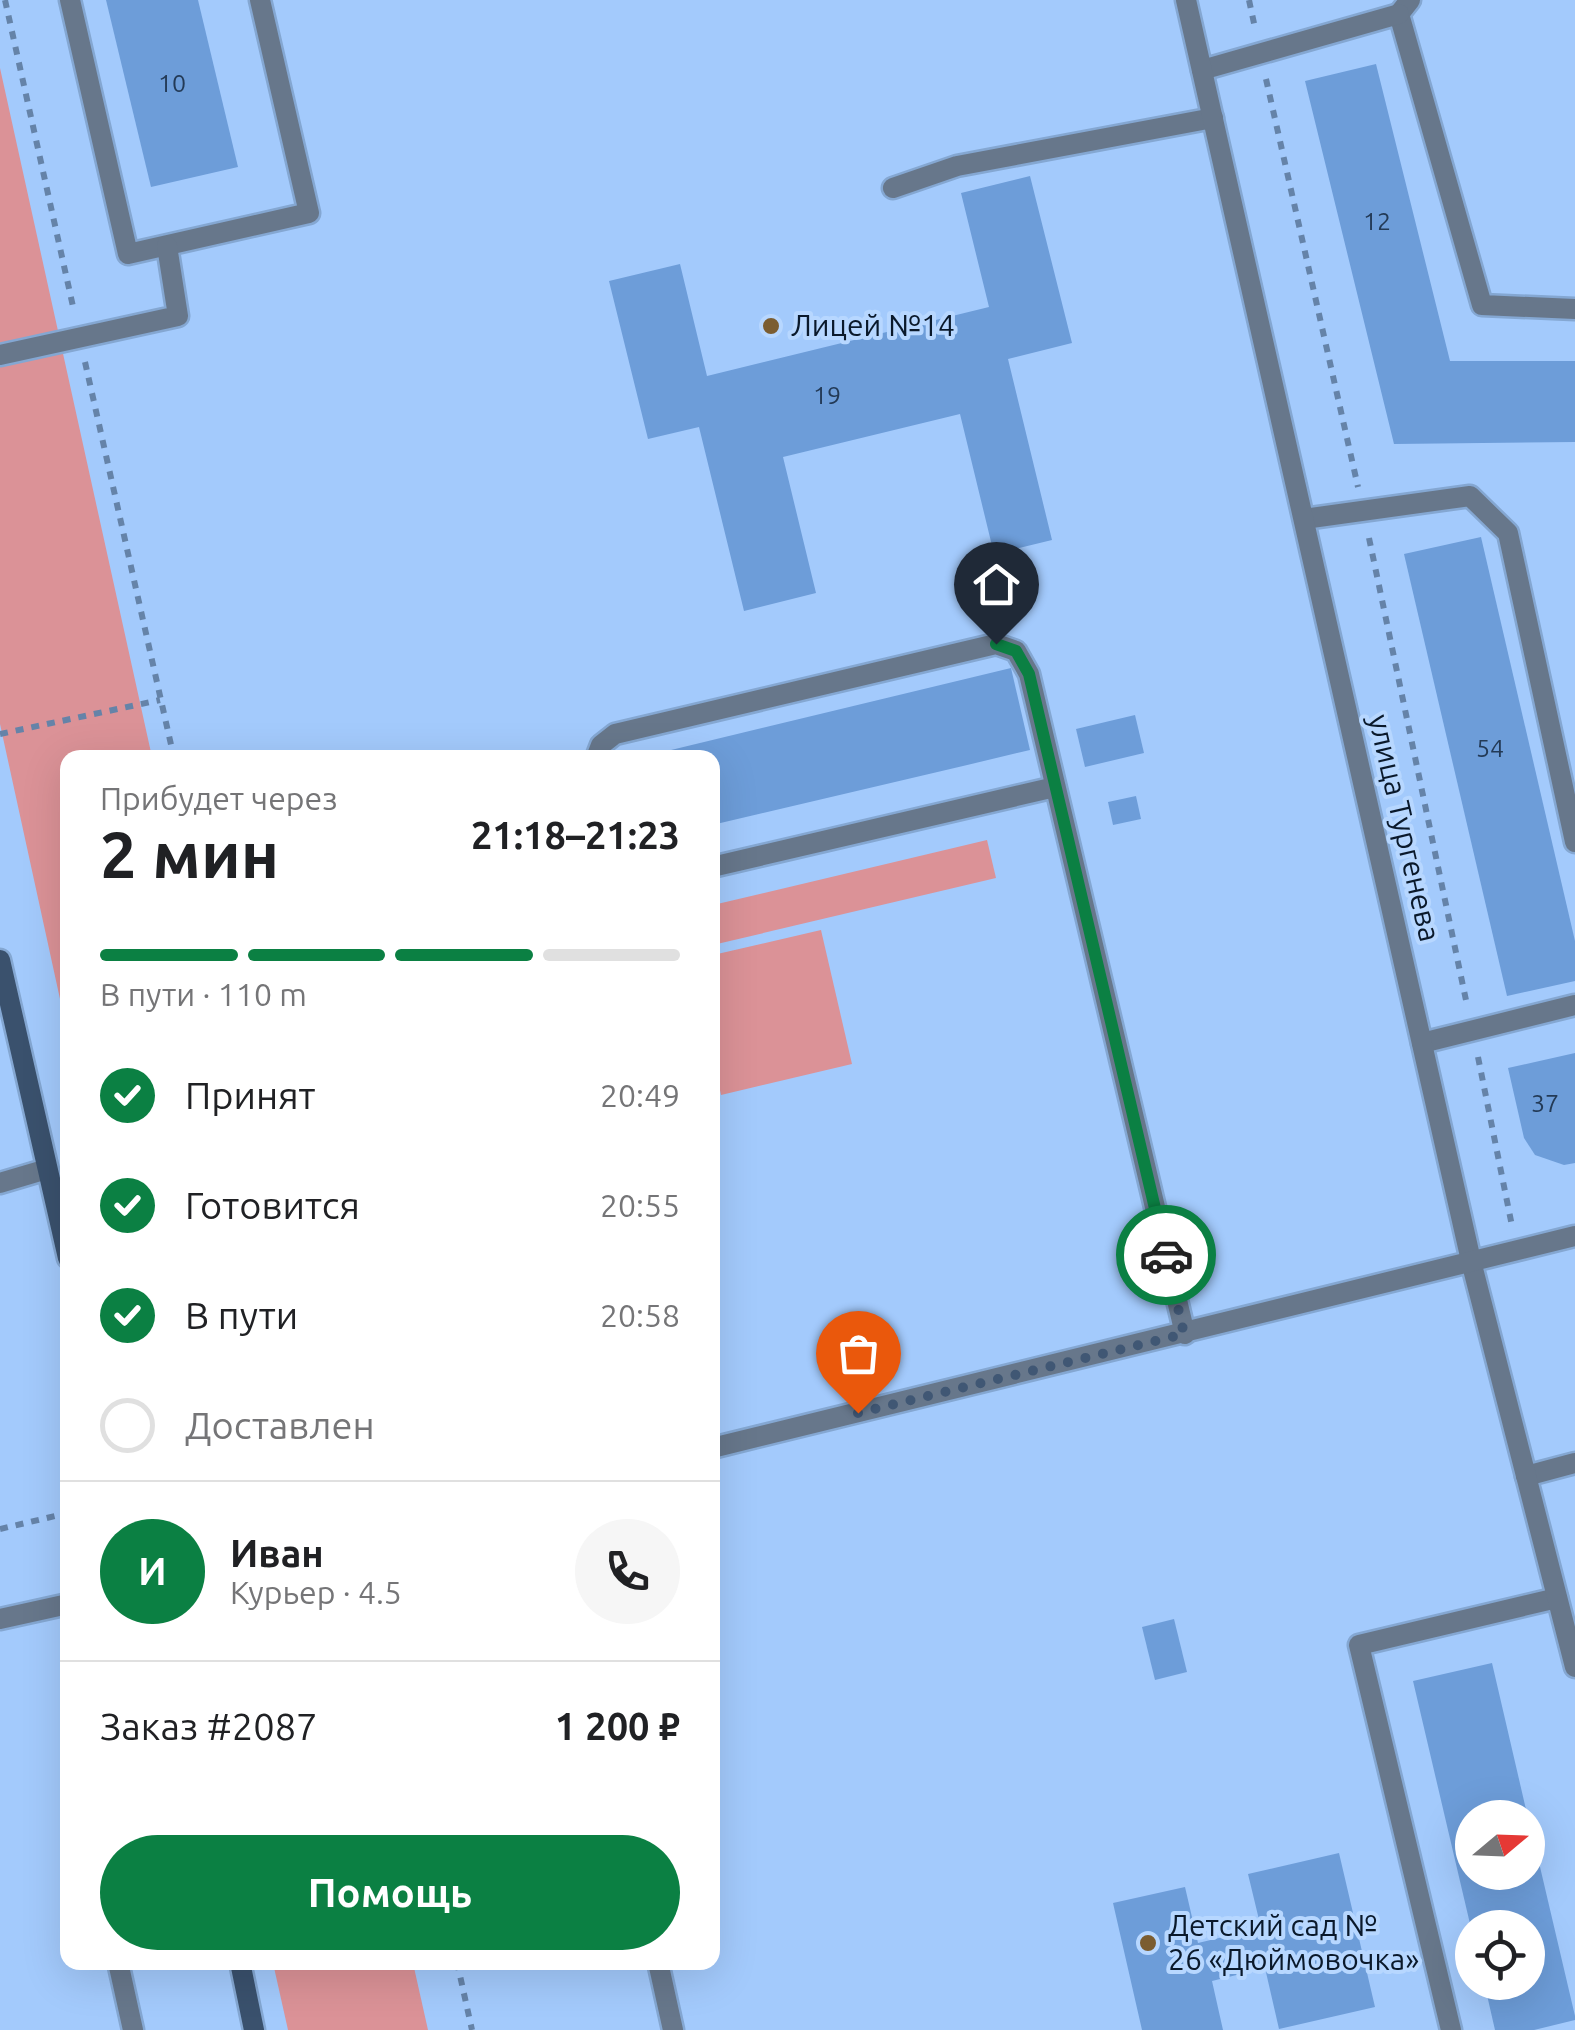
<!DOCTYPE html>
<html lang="ru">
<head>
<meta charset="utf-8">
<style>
	body { margin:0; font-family:Ubuntu,sans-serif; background:#f6f6f6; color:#202124; height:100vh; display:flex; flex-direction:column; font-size:38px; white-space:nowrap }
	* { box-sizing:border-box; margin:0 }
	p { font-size:32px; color:#757577 }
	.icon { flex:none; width:55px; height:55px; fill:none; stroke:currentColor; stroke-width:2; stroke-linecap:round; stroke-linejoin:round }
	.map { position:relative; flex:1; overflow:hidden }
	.side { position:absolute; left:60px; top:750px; width:660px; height:1220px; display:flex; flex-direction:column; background:#fff; border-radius:20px; box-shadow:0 10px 40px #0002 }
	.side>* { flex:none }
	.needle { width:65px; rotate:71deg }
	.buttons { position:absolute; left:1455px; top:1800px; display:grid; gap:20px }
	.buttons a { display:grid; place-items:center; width:90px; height:90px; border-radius:50%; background:#fff; box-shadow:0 10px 40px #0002; font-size:50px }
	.pin { position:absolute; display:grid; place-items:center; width:85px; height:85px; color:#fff; margin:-102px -42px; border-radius:50% 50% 50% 0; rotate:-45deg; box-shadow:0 0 10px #0007 }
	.pin .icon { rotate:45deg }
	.courier { position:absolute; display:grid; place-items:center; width:100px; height:100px; margin:-50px; border:8px solid #0b8043; border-radius:50%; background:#fff; color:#222; box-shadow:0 2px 12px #0007 }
	.head em { font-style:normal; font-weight:700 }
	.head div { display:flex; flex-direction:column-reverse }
	.head { display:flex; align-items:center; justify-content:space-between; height:170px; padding:0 40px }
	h1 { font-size:65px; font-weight:700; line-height:75px }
	.bar { display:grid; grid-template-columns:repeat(4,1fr); gap:15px 10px; align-content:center; height:120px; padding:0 40px }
	.bar i { height:12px; border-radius:8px; background:#e0e0e0 }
	.bar .selected { background:#0b8043 }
	.bar p { grid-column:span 4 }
	.line { display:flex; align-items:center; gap:25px; padding:0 40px; border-top:2px solid #e0e0e0 }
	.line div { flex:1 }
	.round { display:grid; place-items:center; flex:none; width:105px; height:105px; border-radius:52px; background:#f6f6f6 }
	ol { padding:0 40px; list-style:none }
	li { display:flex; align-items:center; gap:30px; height:110px }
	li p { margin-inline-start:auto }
	li .icon { padding:10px; border-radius:50%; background:#0b8043; color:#fff; stroke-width:4 }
	li:last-child { color:#757577 }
	li i { width:55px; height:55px; border:5px solid #e0e0e0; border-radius:50% }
	.action { display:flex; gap:20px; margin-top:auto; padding:20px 40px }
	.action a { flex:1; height:115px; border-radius:60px; background:#0b8043; color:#fff; font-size:40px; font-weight:700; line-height:115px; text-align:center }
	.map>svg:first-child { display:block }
</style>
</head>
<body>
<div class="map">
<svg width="1575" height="2030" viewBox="0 0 1575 2030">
	<rect width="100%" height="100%" fill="#a3cafc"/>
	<g fill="#db9297">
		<path d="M0,68l152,689 -84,1 -1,273 -67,-307z"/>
		<path d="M987,840l9,38 -279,66 -4,-39z"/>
		<path d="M821,930l31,134 -131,31 -8,-37v-103z"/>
		<path d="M273,1963h140l15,67h-140z"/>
	</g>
	<g fill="#6d9dd9">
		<path d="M106,0h92l40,167 -87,20z"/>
		<path d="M1376,64l74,297h125v81l-181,2 -89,-363z"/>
		<path d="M1030,176l42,167 -64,16 44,181 -58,14 -34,-140 -177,43 33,136 -72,18 -45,-184 -51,12 -39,-158 71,-17 27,112 282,-69 -28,-114z"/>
		<path d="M1481,537l94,404v40l-68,15 -103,-442z"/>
		<path d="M1011,668l19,82 -67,16 -251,59v-67h-74z"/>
		<path d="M1135,715l9,38 -59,14 -9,-38z"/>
		<path d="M1136,796l5,23 -28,6 -5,-23z"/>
		<path d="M1575,1053v110l-11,2 -29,-10 -11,-17 -16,-70z"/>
		<path d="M1174,1619l13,53 -32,8 -13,-53z"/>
		<path d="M1492,1663l36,155h-56v54h56l1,-52 46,196v4l-41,10h-39l-11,-48h44v-54h-57l-58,-247z"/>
		<path d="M1339,1853l36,154 -96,22 -14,-61 -53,13 11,49h-81l-29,-127 72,-16 13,56 63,-15 -13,-54z"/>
	</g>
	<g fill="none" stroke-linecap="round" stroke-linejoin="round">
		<g stroke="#84a7d2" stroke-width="25">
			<g id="service">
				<path d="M70,0l58,254 181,-41 -49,-213"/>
				<path d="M1410,0l-11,14 83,291 93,4"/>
				<path d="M1202,70l197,-56"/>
				<path d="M893,188l64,-22 256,-48"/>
				<path d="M0,355l178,-39 -11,-70"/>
				<path d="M1304,519l166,-23 38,37 67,309"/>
				<path d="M596,758l5,-13 14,-11 381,-90 20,7 13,23 156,660"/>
				<path d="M712,867l343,-80"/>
				<path d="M1422,1043l153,-38"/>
				<path d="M0,1183l47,-14"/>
				<path d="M1526,1476l49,-13"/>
				<path d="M118,1962l15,68"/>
				<path d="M658,1962l15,68"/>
				<path d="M1451,2030l-92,-385 198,-47"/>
			</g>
		</g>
		<g stroke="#84a7d2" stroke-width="25">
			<g id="minor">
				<path d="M1186,0l286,1265 103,402"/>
				<path d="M712,1448l863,-212"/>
			</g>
		</g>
		<g stroke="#84a7d2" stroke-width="25">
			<path id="tertiary" d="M0,1619l68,-15"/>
		</g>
		<g stroke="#84a7d2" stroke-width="25">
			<g id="secondary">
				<path d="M0,960l68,298"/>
				<path d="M240,1962l14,68"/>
			</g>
		</g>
		<g stroke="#6583a8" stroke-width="6" stroke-dasharray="8 8" stroke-linecap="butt">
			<path d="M5,0l69,311"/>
			<path d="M1249,0l6,28"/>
			<path d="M1266,79l92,408"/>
			<path d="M85,362l89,396"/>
			<path d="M1369,538l98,467"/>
			<path d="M0,734l160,-34"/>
			<path d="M1478,1057l34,169"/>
			<path d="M0,1529l68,-16"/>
			<path d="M457,1962l15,68"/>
		</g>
		<use href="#service" stroke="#67778b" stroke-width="20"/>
		<use href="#minor" stroke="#67778b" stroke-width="20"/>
		<use href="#tertiary" stroke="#67778b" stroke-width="20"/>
		<use href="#secondary" stroke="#3a516d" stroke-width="20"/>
	</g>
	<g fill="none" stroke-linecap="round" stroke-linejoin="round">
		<path stroke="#405774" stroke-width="10" stroke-dasharray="0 18" d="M858,1413l326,-79 -18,-79"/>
		<path stroke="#0b8043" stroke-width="12" d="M996,644l20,7 13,23 137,581"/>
	</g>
	<g fill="#7b5d31" stroke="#b7d7ff" stroke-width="4">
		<circle cx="771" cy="326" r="10"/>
		<circle cx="1148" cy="1943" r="10"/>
	</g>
	<g text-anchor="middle" stroke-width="8" stroke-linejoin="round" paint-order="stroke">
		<g font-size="25" fill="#233a56">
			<text x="172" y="92">10</text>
			<text x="1377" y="230">12</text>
			<text x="827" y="404">19</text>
			<text x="1490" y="757">54</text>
			<text x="1545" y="1112">37</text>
		</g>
		<g font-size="30" fill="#0a192b" stroke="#b7d7ff" text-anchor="start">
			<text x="791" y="336">Лицей №14</text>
			<text x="1168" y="1936">Детский сад №<tspan x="1168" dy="34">26 «Дюймовочка»</tspan></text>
		</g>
		<g font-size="30" fill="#0a192b" stroke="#b7d7ff">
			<text transform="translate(1404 828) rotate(77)" y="10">улица Тургенева</text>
		</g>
	</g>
</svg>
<div class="buttons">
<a><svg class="needle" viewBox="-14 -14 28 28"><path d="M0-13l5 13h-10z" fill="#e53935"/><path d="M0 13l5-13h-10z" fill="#757577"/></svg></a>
<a><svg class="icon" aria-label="locate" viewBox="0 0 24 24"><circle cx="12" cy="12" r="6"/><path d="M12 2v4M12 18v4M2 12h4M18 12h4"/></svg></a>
</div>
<div class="pin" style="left:858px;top:1413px;background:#ea580c"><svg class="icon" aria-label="bag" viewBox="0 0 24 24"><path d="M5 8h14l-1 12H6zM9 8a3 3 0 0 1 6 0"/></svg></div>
<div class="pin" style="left:996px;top:644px;background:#1f2937"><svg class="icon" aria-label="home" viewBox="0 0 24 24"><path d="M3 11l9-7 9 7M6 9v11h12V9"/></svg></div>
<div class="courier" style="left:1166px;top:1255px"><svg class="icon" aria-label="car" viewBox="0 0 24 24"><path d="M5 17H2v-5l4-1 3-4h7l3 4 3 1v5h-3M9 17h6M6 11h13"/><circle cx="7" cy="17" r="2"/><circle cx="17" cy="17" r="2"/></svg></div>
<section class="side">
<div class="head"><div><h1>2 мин</h1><p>Прибудет через</p></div><em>21:18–21:23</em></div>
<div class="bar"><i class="selected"></i><i class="selected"></i><i class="selected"></i><i></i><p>В пути · 110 m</p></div>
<ol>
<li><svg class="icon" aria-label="check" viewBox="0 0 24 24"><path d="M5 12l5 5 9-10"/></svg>Принят<p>20:49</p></li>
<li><svg class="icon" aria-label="check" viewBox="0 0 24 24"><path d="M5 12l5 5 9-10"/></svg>Готовится<p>20:55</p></li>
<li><svg class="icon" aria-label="check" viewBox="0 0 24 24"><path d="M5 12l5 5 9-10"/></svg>В пути<p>20:58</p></li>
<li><i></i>Доставлен</li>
</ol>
<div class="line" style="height:180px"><b class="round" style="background:#0b8043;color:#fff">И</b><div><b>Иван</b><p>Курьер · 4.5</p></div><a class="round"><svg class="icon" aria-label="phone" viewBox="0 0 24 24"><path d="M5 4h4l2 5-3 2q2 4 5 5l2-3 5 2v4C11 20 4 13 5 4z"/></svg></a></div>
<div class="line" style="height:130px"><div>Заказ #2087</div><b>1 200 ₽</b></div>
<div class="action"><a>Помощь</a></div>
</section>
</div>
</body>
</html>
